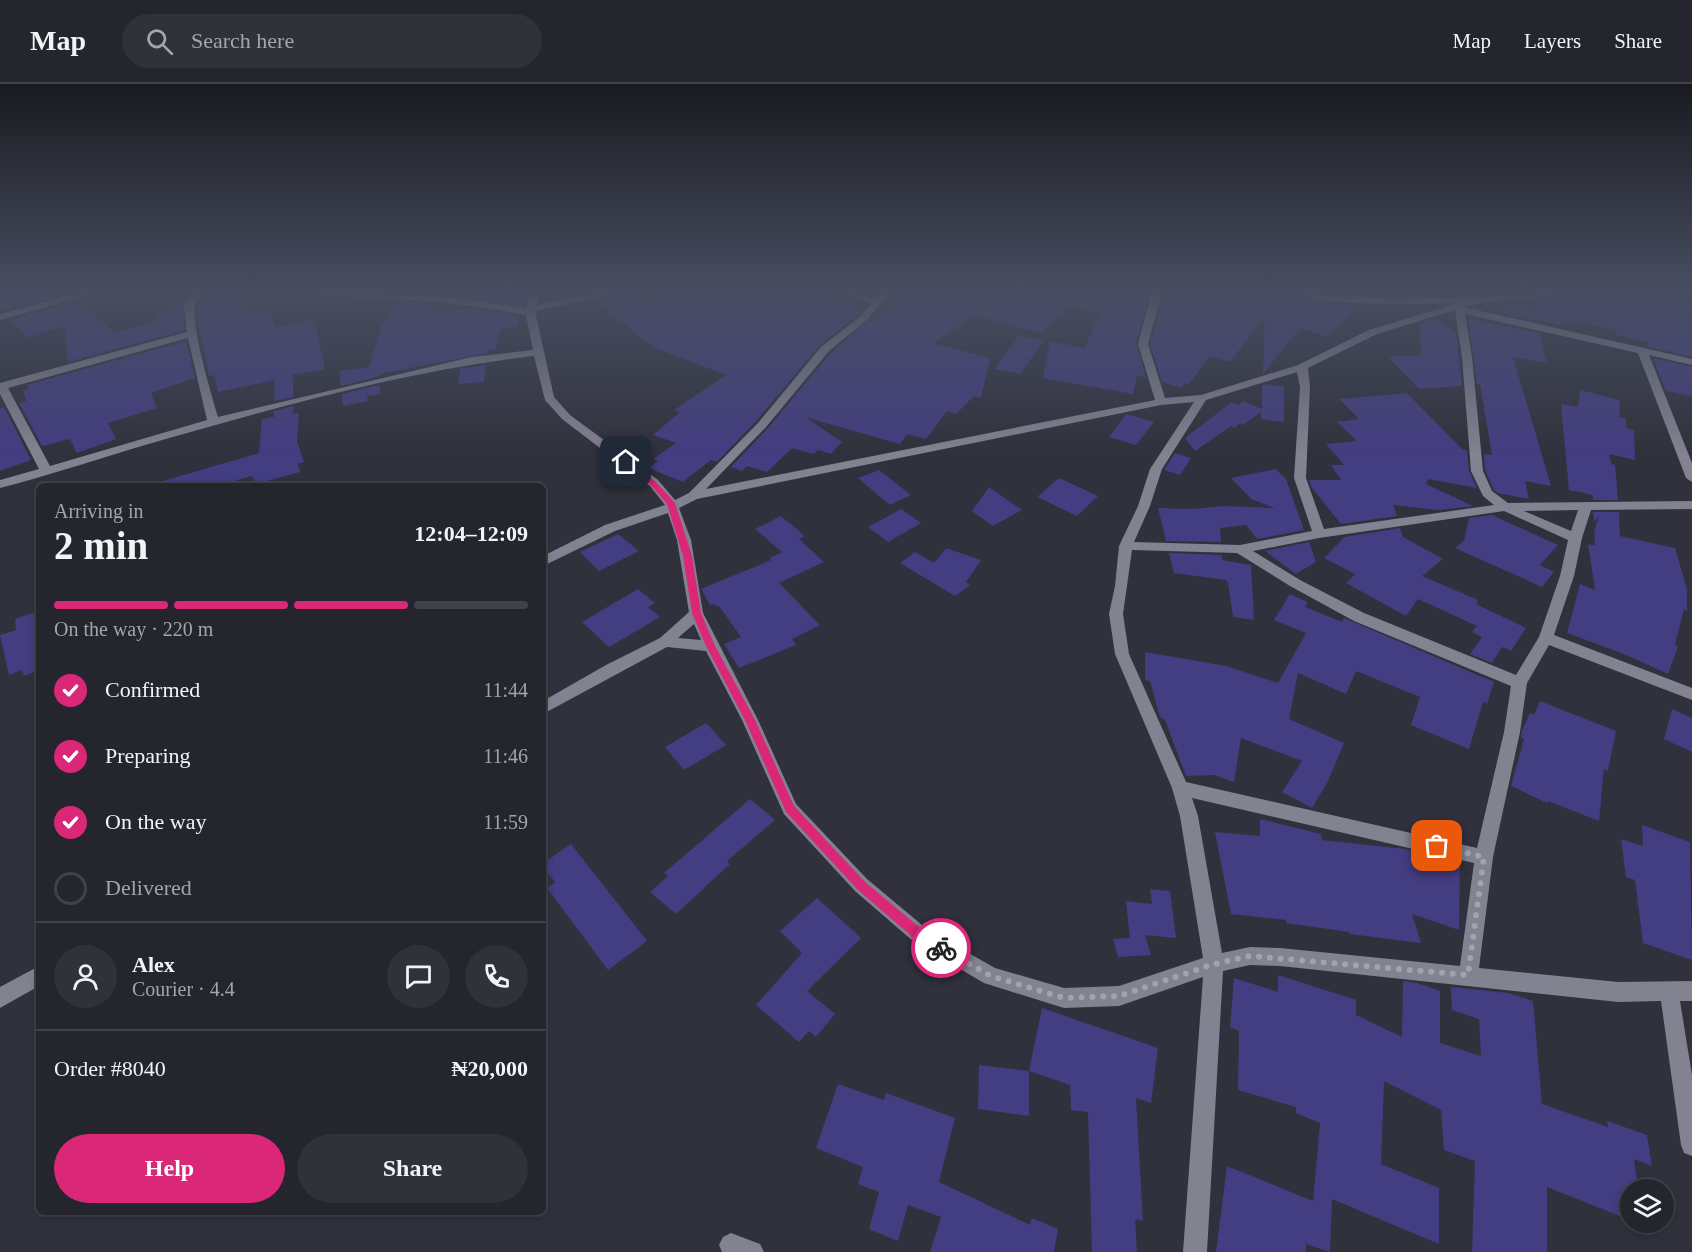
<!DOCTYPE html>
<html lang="en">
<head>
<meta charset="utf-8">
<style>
	body { margin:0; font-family:"Times New Roman",serif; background:#303139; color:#f1f3f6; height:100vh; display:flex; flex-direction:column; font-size:22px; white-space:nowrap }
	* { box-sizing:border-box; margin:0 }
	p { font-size:20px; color:#a3a5aa }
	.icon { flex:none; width:33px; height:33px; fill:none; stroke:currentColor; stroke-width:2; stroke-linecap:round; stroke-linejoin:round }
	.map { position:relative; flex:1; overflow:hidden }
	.panel { position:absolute; left:36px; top:399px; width:510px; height:732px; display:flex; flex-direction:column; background:#24252d; border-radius:9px; box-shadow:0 3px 9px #0003,0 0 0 2px #414249 }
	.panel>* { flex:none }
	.controls { position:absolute; left:1620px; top:1095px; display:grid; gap:12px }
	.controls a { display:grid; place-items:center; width:54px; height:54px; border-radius:50%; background:#24252d; box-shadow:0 3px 9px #0003,0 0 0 2px #414249; font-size:30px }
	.pin { position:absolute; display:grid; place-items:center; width:51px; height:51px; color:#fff; margin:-26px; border-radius:12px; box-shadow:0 3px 9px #0006 }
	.courier { position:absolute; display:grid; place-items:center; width:60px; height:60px; margin:-30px; border:4px solid #db2777; border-radius:50%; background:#fff; color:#222; box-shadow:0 2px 8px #0007 }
	.head em { font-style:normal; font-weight:700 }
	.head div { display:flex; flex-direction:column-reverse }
	.head { display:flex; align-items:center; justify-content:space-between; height:102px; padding:0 18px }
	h1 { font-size:39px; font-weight:700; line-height:45px }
	.bar { display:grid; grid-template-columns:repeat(4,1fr); gap:9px 6px; align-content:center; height:72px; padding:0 18px }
	.bar i { height:8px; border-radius:4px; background:#414249 }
	.bar .on { background:#db2777 }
	.bar p { grid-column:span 4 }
	.line { display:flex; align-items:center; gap:15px; padding:0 18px; border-top:2px solid #414249 }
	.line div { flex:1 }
	.round { display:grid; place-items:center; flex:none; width:63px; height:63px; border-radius:32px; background:#303139 }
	ol { padding:0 18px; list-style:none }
	li { display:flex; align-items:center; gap:18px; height:66px }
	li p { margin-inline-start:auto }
	li .icon { padding:6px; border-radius:50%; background:#db2777; color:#fff; stroke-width:4 }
	li:last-child { color:#a3a5aa }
	li i { width:33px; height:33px; border:3px solid #414249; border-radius:50% }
	.action { display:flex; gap:12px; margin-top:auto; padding:12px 18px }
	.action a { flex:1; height:69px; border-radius:36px; background:#db2777; color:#fff; font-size:24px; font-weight:700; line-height:69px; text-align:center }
	.action a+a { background:#303139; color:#f1f3f6 }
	header { display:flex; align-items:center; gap:36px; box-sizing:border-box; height:84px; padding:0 30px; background:#24252d; border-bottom:2px solid #414249 }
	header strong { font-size:28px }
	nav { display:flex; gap:33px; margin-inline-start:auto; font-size:21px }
	.search { width:420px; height:54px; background:#303139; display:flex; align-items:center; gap:15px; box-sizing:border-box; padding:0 21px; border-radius:33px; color:#a3a5aa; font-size:22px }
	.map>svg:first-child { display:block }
</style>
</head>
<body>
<header>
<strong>Map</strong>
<div class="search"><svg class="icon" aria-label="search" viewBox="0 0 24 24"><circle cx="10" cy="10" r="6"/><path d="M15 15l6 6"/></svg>Search here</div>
<nav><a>Map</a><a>Layers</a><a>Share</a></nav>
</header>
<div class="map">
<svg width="1692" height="1168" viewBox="0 0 1692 1168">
	<rect width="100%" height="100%" fill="#30313c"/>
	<g fill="#433d81">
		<path d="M0,207h62l4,3 -63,17 -3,-5z"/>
		<path d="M243,207l8,24 17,-5 8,17 38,-8 11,50 -32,6v22l-19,4 1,-21 -57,12 -4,-17 -5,1 -12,-57 3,-20z"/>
		<path d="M472,207h51l-2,15 -46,-7z"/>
		<path d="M622,207h4l19,14 43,-14h127l47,20 -43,35 -63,75 -39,41 -6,-2 -28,22 -34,-14 9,-7 -5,-2 23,-16 -23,-8 27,-23 -6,-2 52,-35 -73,-28 -58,-46 20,-5z"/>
		<path d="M914,207h221l14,2 -13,50 10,35 -9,-3 -4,19 -90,-16 7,-37 35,7 15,-36 -33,-6 -26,28 -65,-19 -43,28 57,15 -9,40 -7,-2 -18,18 -9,-3 -21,28 -19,-5 -7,10 -95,-27 37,25 -11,12 -13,-4 -4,4 -22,-6 -25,24 -20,-6 -5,5 -11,-4 37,-39 63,-75 42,-37 3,1z"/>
		<path d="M1185,207h98l72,19 -27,27 -28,-9 -37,46 2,-58 -35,46 -21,-6 -20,28 -4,-1 -4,5 -19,-6 -12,-38 13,-48h4l2,-4 16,3z"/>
		<path d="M1573,207h65l54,11v55l-43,-10 -1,-5 -32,-7v-5l-36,-8v3l-17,-3 -1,3 -58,-11 -2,-11 31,6 2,9 4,-18 30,-5z"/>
		<path d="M75,217l40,31 38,-9v-4l6,-2v-6l23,-5 3,24 -117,32 -4,-36 -35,12 -19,-18z"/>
		<path d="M395,217l33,3 -1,6 49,-1 44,7 -2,11 -18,2 -4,20h-9v4l-107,21v2l-39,10 -2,-15 30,-4 13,-44h2z"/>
		<path d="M1434,235l22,13 6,54 -43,3 -31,-32 33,-2 -2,-32z"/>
		<path d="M1468,235l71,14 8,30 -34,-6 38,129 -26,-5 4,18 -31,-6 -4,-3 -9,-20 -1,-16 8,1 -12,-71 -3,1z"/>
		<path d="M1019,252l25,4 -24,34 -26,-5z"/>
		<path d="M186,257l9,37 -44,15 6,15 -49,15 8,16 -39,14 -7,-14 -28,7 -23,-43 7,-2 -3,-11 5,-1 -1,-4z"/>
		<path d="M1653,274l39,9v29l-26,-5z"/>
		<path d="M486,281l-2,17 -26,2 2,-15z"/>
		<path d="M1265,300l19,3v35l-23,-3v-7l-18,13 -3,-2 -6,5 -3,-2 -36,25 -10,-13 47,-36 6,3 6,-4 18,8v-24z"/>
		<path d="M380,301v9l-13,2 1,5 -25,5 -1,-12z"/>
		<path d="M1580,306l40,10 -1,17 7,2v9l8,2 1,30 -26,-6 3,13v-3l3,1 3,35h-25v-5l-24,-5 -8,-86 17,3z"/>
		<path d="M1407,309l55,56 5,1 2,21 8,17 -49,-9 -2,5 47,22 -34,4 -46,-5 4,11 -56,8 -29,-36 -3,-8h32l-10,-15h13l-18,-21 31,-3 -20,-19 22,-3 -20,-20z"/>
		<path d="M293,322v8l6,-1 -2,28 7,21 -6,2 2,8 -44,12 -4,-8 -35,10h-53l-1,-5 96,-28 3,-34 12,-2v-6z"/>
		<path d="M4,323l27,53 -31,11v-62z"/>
		<path d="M1126,330l28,8 -18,23 -27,-8z"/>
		<path d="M1175,369l16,5 -11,17 -16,-5z"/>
		<path d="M1276,385l10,10 18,51 -47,9 -11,-14 -26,3 1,14 -55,-1 -8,-33 33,1 33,-3 51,2 -24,-9 -20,-21z"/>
		<path d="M879,386l32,25 -21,10 -32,-27z"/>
		<path d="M1059,394l39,18 -21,20 -40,-19z"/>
		<path d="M989,403l33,23 -29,16 -21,-15z"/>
		<path d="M901,425l20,14 -33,19 -20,-15z"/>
		<path d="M1593,428h26l1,24 55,12 12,41v22l-3,-2 -9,35 3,2 -10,28 -44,-20 -57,-21 13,-49 15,6 -7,-46 7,2 -1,-14 5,-16 -5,6z"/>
		<path d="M1492,431l66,30 -18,20 14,7 -12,15 -87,-39 9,-7 5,-23z"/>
		<path d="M781,432l24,20 -6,3 25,23 -45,21 41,42 -28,14 4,6 -57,23 -15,-24 17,-7 -22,-31 -2,1 -3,-3 -4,1 -9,-16 70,-29 -1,-2 12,-6 -27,-23z"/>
		<path d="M1400,444l3,9 40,22 -21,17 56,24 -2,4 50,24 -15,23 -9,-4 -10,16 -22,-9 12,-17 -10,-5 5,-6 -59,-27 -12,17 -60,-33 9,-9 -31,-16 21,-21z"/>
		<path d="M618,450l21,17 -40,20 -19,-19z"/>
		<path d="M1309,458l7,20 -20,12 -31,-23z"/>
		<path d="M946,464l35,12 -15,22 4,3 -15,11 -55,-33 15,-11 19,11z"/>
		<path d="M1169,469l53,2v5l29,5 3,55 -21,-3 -5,-34 -2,-3 -52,-7z"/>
		<path d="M638,505l17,14 -7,4 12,10 -51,30 -27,-25z"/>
		<path d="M1290,510l18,8 -3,5 37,15 2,-4 150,64 -7,22 -4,-2 -14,47 -58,-24 9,-28 -64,-26 -10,23 -48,-21 -9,46 55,24 -16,38 -16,27 -30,-16 20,-31 -61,-23 -7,44 -20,-7 -28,1 -21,-56 -5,-3 -10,-36 -5,-1v-28l81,14 52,17 28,-50 -32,-13z"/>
		<path d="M39,527v59l-15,6 -2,-6 -13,5 -9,-40 16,-5 -1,-11z"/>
		<path d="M1540,617l76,30 -8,40 -4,-2 -5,52 -51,-20 -1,2 -36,-17 13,-47 -3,-2 1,-6 8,-18 4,2z"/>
		<path d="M1672,625l20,9v34l-28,-13z"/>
		<path d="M706,639l20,22 -42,25 -19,-23z"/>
		<path d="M750,715l25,21 -48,41 3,3 -54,50 -26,-22 18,-16 -4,-3z"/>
		<path d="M1260,735l61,15 1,6 83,9 55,13 -1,68 -47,-16 9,29 -71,-9 -1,-2 -63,-9v-3l-55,-6 -16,-82 45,4z"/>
		<path d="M1642,741l48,17 2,118 -49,-17 -8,-63 -9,-3 -5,-38 22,7z"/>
		<path d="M571,760l76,97 -39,29 -61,-82 8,-6 -12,-15v-4z"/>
		<path d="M1150,805l20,2 6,47 -31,-3 6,20 -33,2 -5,-18 17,-1 -4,-37 26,3z"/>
		<path d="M817,814l44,40 -54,53 28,23 -19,23 -7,-6 -10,11 -43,-37 46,-52 -22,-22z"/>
		<path d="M1278,891l78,25v15l46,22 1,-56 14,2 23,8v52l41,13 -2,-37 -27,-9 -1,-23 57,6 25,8 9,103 66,23 -1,-6 40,14 5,31 -18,-7 4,31h-8v30l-83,-33v65h-75l3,-91 -31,-11 -3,-40 -57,-29 -3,83 58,24v56l-107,-45 -2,53 -24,-8v8h-90l11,-86 86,35 7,-78 -24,-10v-6l-58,-17 1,-59 -9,-4 4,-49 44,14z"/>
		<path d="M1042,924l116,40 -7,55 -15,-5 7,123 -8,-2 2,33h-45l-4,-140 -17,-2 -1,-25 -41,-14z"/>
		<path d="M979,981l50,6v45l-51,-7z"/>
		<path d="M838,1000l46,16 2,-7 69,25 -16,64 91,43 2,-7 26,11 -4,23h-124l11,-35 -33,-12 -10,36 -29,-12 10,-37 -21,-8 5,-17 -47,-19z"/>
	</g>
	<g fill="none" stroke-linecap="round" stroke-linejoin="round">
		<g fill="#828290" fill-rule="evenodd">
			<path d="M87,207h15l-102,29v-6z"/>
			<path d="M200,207h15c-5,3 -13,3 -17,7 -13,12 15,101 20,119l254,-60 61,-7 -7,-35c-85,-17 -169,-18 -255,-21l-5,-3c88,0 174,1 260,18l5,-18h10l-4,14 66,-14h17l-5,3 -80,17 19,86 16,18 88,65 17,20 14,-7 69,-70 63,-76 40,-31 10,-12 -33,-13h13l24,8 6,-8h10l-24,29 -38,31 -63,76 -60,62 449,-89 -17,-56 14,-53h10l-14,53 17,54 36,-3 97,-30 71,-35 89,-27c-30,1 -143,5 -163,-12l97,8 85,-2 94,-6 -2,2c-34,8 -71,4 -105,14l228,52v6l-43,-10 43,108v19l-6,-4 -48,-125 -173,-39 7,43 11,114 9,20 16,12 184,-2v8l-101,1 -9,28 -8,38 -20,59 138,53v12l-143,-55 -22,38 -7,49 -27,125 -14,111 139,14 74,-1v20h-12l12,74v81l-8,-3 -3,-8 -20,-144 -43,1 -338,-36 -30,-1 -27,6 -16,281h-24l20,-275 -84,29 -55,2 -80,-25 -70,-41 -59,-51 -71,-77 -42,-94 -36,-69 -39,-4 -124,67v-13l63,-36 54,-27 29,-26 -12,-72 -9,-27 -53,18 -72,35v-10l62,-31 60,-20 -15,-19 -88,-67 -17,-19 -11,-44c-133,15 -270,55 -399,92 -46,14 -89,28 -135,40v-8l39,-11 -39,-75v-11l187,-51 -3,-27 8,-12zM1455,226l7,47 9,114 12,25 11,9 -170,24 -18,-51 4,-91 -2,-19 69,-34zM188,254l19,82 -157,46 -42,-78zM1297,288l3,15 -6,91 18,53 -72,14 -106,-3 16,-36 12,-37 44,-69zM1194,318l-44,67 -12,37 -19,40 -4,40 -6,28 6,40 57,134 8,28 23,142 -84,28 -55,2 -69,-20 -67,-38 -61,-51 -71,-75 -38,-84 -55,-107 -12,-73 -12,-32 18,-9 464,-94zM1578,426l-7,21 -47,-20zM1504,427l64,29 -8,36 -21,61 -23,38 -152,-62 -64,-33 -47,-29 66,-13zM1132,466l105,3 53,33 64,35 157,65 -7,46 -27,116 -291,-66 -57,-128 -6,-40zM694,540l7,16 -23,-2zM1192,714l282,65 -14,103 -180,-18 -30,-1 -28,6 -24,-137z"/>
			<path d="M39,882v20l-39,22v-21z"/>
			<path d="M731,1149l29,11 4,8h-42l-3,-7 4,-8z"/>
		</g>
	</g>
	<linearGradient id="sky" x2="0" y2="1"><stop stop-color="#1a1b21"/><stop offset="0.56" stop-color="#484e61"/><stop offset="1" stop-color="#484e61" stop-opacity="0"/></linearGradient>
	<rect width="1692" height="370" fill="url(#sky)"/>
	<path fill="#db2777" d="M624,376h5l27,22 19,21 17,53 9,57 14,33 40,74 39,86 71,76 60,50 20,11 2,5 -2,4h-9l-20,-12 -59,-51 -71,-77 -41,-92 -39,-74 -14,-33 -9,-57 -16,-52 -16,-19 -27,-22z"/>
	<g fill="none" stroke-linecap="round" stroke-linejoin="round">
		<path stroke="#a2a3ab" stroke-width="6" stroke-dasharray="0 10.8" d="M941,864l50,28 73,22 55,-2 95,-32 36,-8 218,19 16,-118 -47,-11"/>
	</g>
</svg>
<div class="controls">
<a><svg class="icon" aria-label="layers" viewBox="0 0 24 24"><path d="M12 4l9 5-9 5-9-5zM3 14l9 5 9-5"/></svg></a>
</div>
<div class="pin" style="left:1437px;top:762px;background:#ea580c"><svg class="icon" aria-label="bag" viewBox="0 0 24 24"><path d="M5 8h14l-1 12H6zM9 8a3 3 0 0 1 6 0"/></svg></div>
<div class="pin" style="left:626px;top:378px;background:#1f2937"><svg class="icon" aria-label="home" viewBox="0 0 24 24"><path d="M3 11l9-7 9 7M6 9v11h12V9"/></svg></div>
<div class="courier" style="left:941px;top:864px"><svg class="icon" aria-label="bike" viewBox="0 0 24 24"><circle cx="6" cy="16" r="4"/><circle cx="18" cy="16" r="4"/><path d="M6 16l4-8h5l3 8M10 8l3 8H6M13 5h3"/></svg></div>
<section class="panel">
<div class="head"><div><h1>2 min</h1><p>Arriving in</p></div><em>12:04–12:09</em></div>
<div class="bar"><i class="on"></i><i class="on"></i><i class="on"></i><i></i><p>On the way · 220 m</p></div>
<ol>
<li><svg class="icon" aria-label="check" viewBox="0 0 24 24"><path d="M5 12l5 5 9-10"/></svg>Confirmed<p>11:44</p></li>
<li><svg class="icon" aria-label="check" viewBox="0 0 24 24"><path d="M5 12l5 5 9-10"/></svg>Preparing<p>11:46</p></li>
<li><svg class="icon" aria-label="check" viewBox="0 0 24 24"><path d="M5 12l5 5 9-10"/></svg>On the way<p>11:59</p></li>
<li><i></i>Delivered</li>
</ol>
<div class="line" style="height:108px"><a class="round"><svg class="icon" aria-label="person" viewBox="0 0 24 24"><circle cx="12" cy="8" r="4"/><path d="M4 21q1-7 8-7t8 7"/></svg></a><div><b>Alex</b><p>Courier · 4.4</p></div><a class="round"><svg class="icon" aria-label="chat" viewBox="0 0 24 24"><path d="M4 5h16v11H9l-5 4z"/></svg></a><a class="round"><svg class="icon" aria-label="phone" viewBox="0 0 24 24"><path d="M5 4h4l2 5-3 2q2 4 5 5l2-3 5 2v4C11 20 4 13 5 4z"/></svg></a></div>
<div class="line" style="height:78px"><div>Order #8040</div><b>₦20,000</b></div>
<div class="action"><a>Help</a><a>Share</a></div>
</section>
</div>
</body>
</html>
